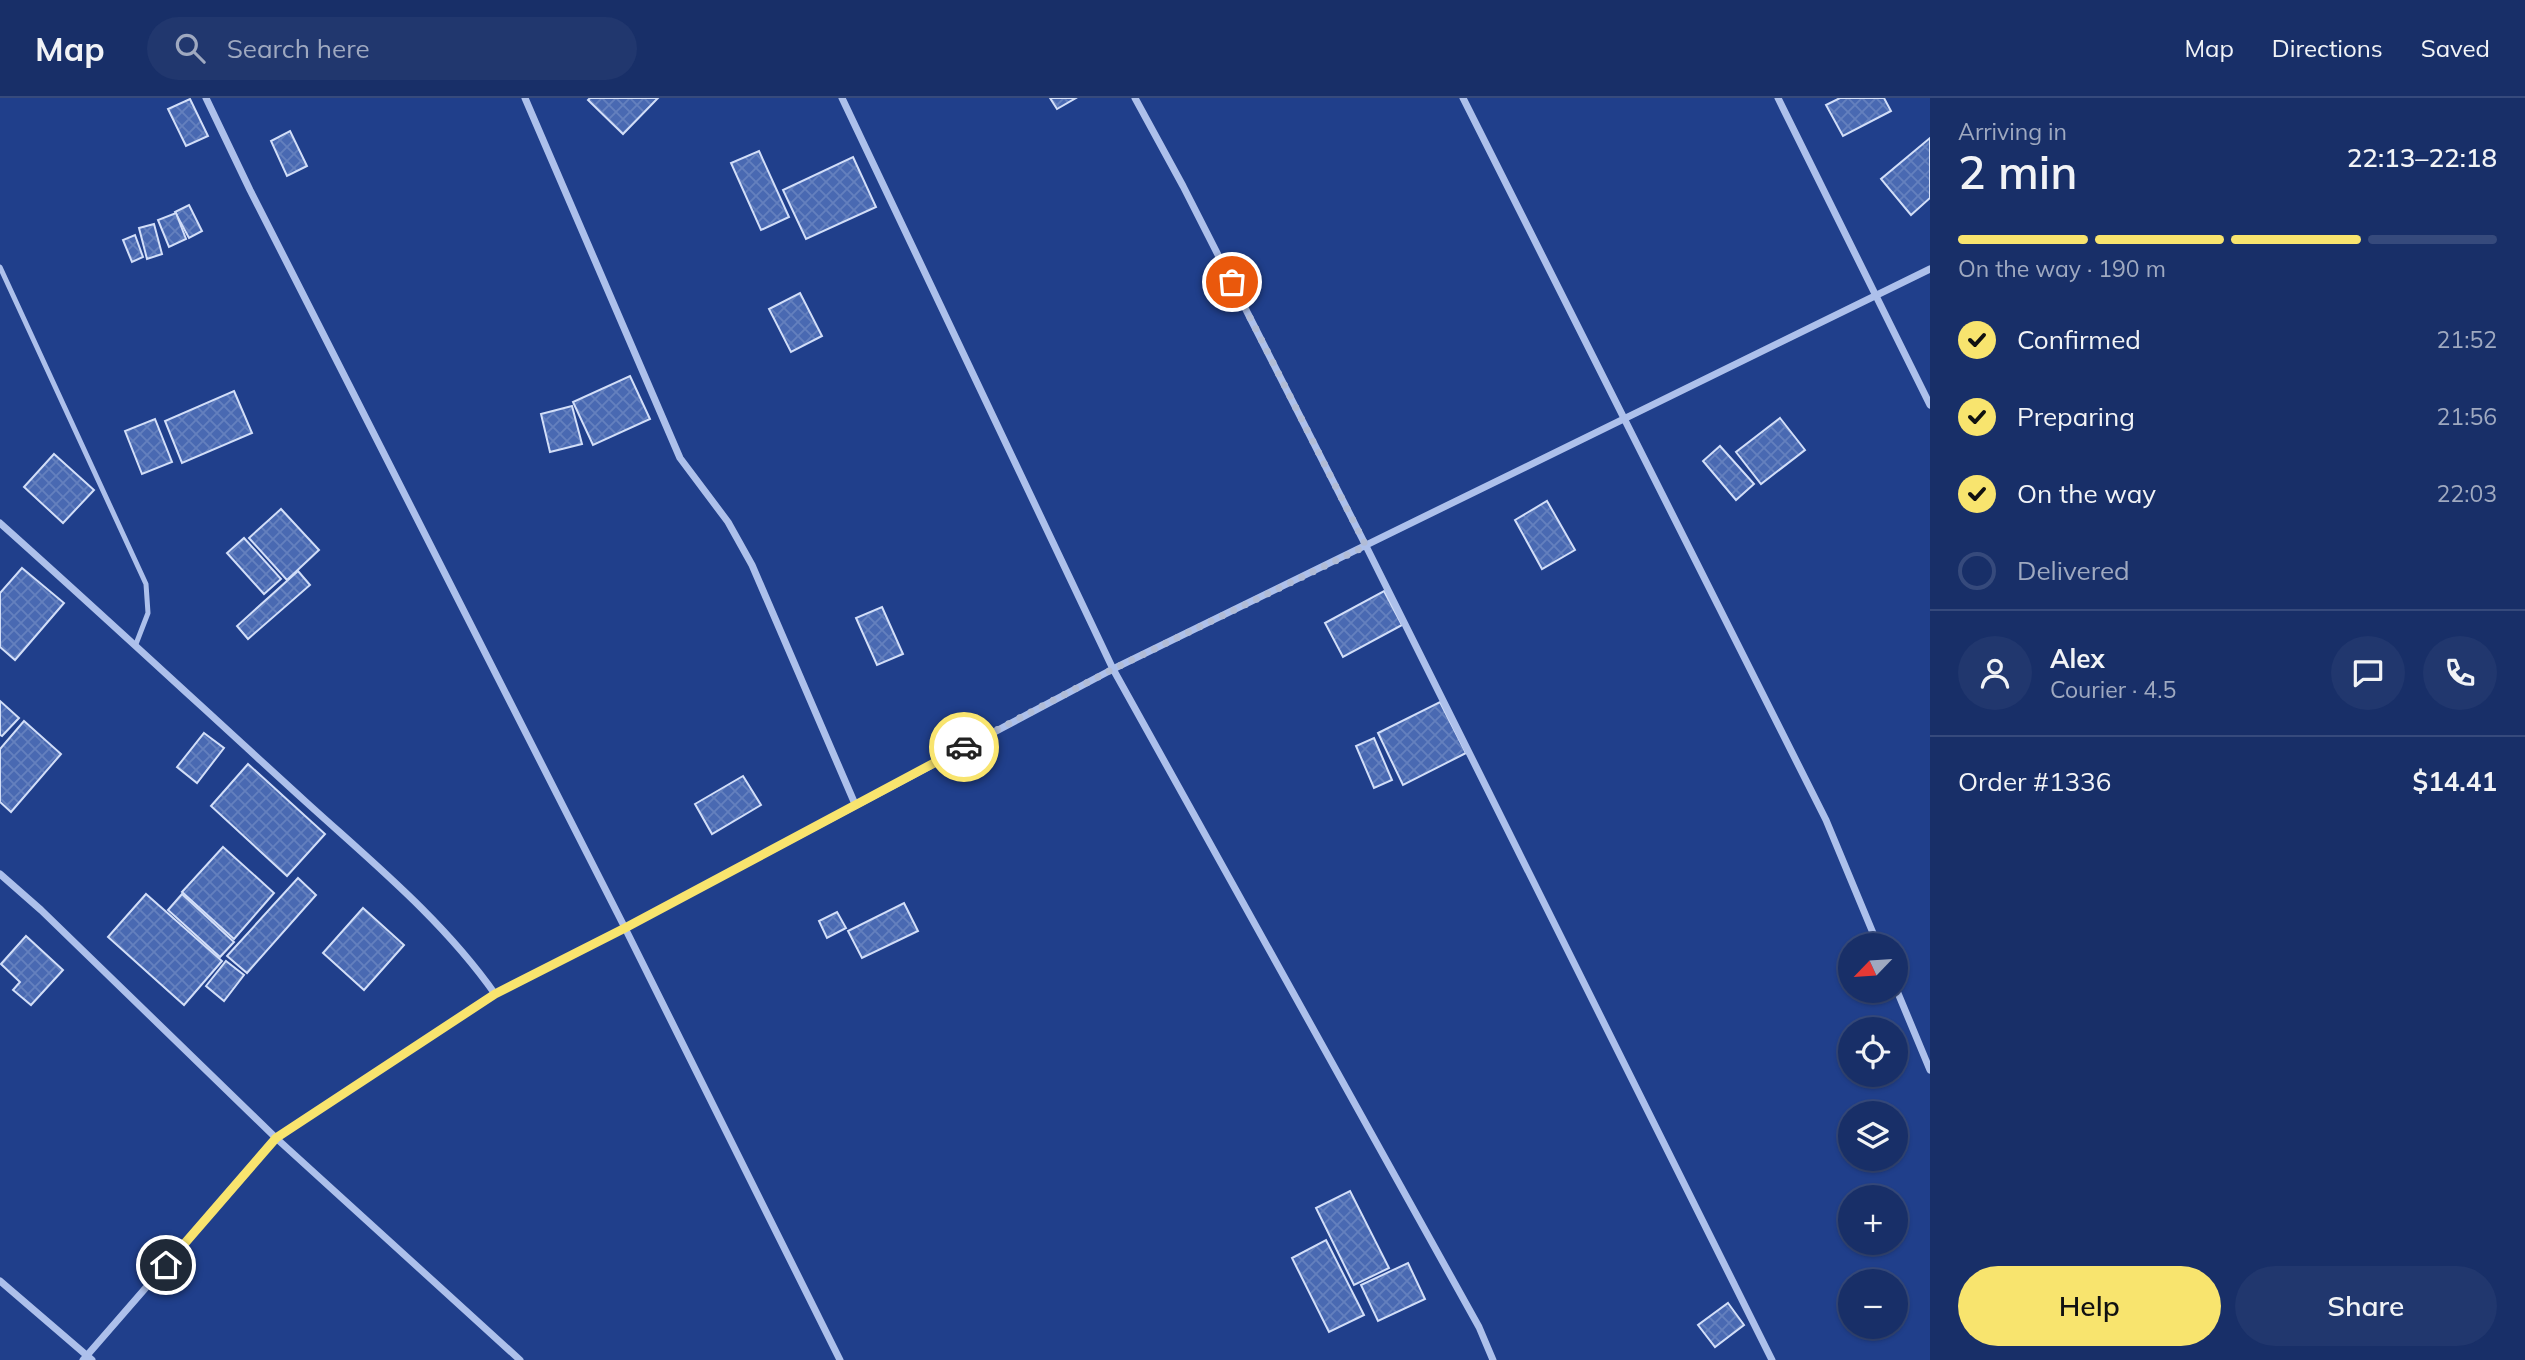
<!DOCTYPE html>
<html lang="en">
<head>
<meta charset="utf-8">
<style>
	body { margin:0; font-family:Mulish,sans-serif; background:#21376e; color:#f1f3f6; height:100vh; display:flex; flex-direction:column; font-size:26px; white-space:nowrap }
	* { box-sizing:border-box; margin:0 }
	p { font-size:23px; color:#9fa9c0 }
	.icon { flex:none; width:38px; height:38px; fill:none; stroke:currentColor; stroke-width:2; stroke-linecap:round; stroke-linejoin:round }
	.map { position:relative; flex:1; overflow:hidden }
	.drawer { display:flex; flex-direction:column; background:#182f68; width:595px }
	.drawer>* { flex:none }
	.needle { width:46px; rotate:245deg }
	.controls { position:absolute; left:1838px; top:835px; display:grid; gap:14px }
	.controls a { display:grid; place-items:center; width:70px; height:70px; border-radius:50%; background:#182f68; box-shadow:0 2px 5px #0004,0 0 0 2px #364a7c; font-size:35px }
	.pin { position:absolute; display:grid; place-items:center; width:60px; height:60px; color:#fff; margin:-30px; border:4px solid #fff; border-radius:50%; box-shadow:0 2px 7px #0007 }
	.courier { position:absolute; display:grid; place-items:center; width:70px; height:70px; margin:-35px; border:5px solid #f8e46e; border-radius:50%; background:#fff; color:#222; box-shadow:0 2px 9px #0007 }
	.summary em { font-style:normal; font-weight:600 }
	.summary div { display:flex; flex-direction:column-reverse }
	.summary { display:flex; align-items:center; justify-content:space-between; height:119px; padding:0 28px }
	h1 { font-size:46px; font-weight:600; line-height:52px }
	.bar { display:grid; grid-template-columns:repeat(4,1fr); gap:10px 7px; align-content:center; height:84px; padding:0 28px }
	.bar i { height:9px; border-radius:5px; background:#364a7c }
	.bar .selected { background:#f8e46e }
	.bar p { grid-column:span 4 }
	.line { display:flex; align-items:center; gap:18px; padding:0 28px; border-top:2px solid #364a7c }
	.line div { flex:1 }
	.round { display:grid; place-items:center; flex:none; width:74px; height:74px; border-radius:37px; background:#21376e }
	ol { padding:0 28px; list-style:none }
	li { display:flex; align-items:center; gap:21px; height:77px }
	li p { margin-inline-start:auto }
	li .icon { padding:7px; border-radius:50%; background:#f8e46e; color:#111; stroke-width:4 }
	li:last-child { color:#9fa9c0 }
	li i { width:38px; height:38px; border:4px solid #364a7c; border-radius:50% }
	.primary-button { display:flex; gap:14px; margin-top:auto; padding:14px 28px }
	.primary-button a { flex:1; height:80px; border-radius:42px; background:#f8e46e; color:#111; font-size:28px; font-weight:600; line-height:80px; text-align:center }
	.primary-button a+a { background:#21376e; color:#f1f3f6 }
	header { display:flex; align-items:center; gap:42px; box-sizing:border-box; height:98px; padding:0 35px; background:#182f68; border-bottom:2px solid #364a7c }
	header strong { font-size:33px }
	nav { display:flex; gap:38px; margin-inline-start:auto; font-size:24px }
	.search { width:490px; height:63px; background:#21376e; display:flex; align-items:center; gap:18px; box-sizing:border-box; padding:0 24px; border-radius:38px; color:#9fa9c0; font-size:26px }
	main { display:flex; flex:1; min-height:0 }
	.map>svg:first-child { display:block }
</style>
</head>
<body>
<header>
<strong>Map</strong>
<div class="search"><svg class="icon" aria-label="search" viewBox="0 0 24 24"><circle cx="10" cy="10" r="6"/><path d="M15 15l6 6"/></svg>Search here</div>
<nav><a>Map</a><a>Directions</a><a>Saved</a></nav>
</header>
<main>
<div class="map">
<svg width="1930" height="1262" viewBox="0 0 1930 1262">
	<defs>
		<pattern id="building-cross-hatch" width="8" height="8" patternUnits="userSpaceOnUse" patternTransform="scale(1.75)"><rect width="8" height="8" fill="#4969b2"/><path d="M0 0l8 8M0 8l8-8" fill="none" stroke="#6480be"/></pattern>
	</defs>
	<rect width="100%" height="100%" fill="#203f8b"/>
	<g fill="url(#building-cross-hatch)" stroke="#d2def8" stroke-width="2">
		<path d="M590,0h68l-35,36 -35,-34z"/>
		<path d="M1050,0h26l-19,11z"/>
		<path d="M1840,0h44l7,13 -48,25 -17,-31z"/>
		<path d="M190,1l18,37 -22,10 -18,-37z"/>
		<path d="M290,33l17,35 -20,10 -16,-35z"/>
		<path d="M1930,40v60l-19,17 -30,-36z"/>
		<path d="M759,53l30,66 -28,13 -30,-67z"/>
		<path d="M853,59l23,50 -70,32 -23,-49z"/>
		<path d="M189,107l13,26 -13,7 -14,-26z"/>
		<path d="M176,115l10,26 -17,8 -11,-27z"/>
		<path d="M154,126l8,30 -15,5 -8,-31z"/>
		<path d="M135,137l8,22 -11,5 -9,-22z"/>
		<path d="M800,195l22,43 -31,16 -22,-43z"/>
		<path d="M630,278l20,43 -57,26 -20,-43z"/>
		<path d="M234,293l18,42 -70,30 -17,-42z"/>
		<path d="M572,308l10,38 -32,8 -9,-38z"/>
		<path d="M1780,320l25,32 -44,34 -25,-32z"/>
		<path d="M155,321l17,43 -30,12 -17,-43z"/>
		<path d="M1720,348l34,38 -18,16 -33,-39z"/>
		<path d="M54,356l40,36 -31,33 -39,-36z"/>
		<path d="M1547,403l28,49 -33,19 -27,-49z"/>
		<path d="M281,411l38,41 -32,30 -38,-42z"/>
		<path d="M244,440l37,41 -17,15 -37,-41z"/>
		<path d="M22,470l42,35 -49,57 -15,-13v-54z"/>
		<path d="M298,473l12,14 -62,54 -11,-13z"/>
		<path d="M1384,493l18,34 -59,32 -18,-34z"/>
		<path d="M882,509l21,47 -26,11 -21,-47z"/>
		<path d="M0,603l19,17 -17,18 -2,-1z"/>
		<path d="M1440,604l26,51 -63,32 -25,-52z"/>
		<path d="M24,623l37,33 -50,58 -11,-10v-53z"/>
		<path d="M204,635l20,15 -27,35 -20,-16z"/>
		<path d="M1374,640l18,42 -18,8 -18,-42z"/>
		<path d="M248,666l77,70 -38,42 -76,-70z"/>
		<path d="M743,678l18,29 -49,29 -17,-30z"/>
		<path d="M223,749l51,46 -40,46 -52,-47z"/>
		<path d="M298,780l18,17 -69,78 -20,-17z"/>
		<path d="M146,796l76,67 -38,44 -76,-68z"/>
		<path d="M182,796l52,48 -14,15 -52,-47z"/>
		<path d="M904,805l14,28 -56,27 -14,-27z"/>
		<path d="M363,810l41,37 -40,45 -41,-37z"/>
		<path d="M837,814l9,16 -19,10 -8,-17z"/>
		<path d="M26,838l37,34 -32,35 -18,-15 7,-8 -19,-18z"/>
		<path d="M226,863l18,14 -20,26 -18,-15z"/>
		<path d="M1350,1093l39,77 -35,17 -38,-77z"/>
		<path d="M1326,1142l38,75 -35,17 -37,-74z"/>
		<path d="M1408,1165l17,36 -47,22 -17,-36z"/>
		<path d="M1728,1205l16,22 -29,22 -17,-22z"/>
	</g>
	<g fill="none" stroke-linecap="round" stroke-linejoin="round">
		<path stroke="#adc0eb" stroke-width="5" d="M0,169l146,317 2,29 -12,31"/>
		<g stroke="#adc0eb" stroke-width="7">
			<path d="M206,0l44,92 375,738 215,432"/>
			<path d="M525,0l155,360 48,64 24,43 103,239"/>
			<path d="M842,0l271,571 366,658 14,33"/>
			<path d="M1135,0l48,88 183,360 406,814"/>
			<path d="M1463,0l363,722 52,125"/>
			<path d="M1778,0l152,307"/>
			<path d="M0,425c103,92 204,186 306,279 66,60 137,118 189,192"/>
			<path d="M0,776l41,36 235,228 244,222"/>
			<path d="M1895,888l35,84"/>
			<path d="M0,1183l92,79"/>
			<path d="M83,1262l193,-222 219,-144 130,-66 488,-259 817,-400"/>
		</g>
	</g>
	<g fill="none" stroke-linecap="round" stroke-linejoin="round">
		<path stroke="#b1bcd6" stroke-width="7" stroke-dasharray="0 12.6" d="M964,649l149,-78 253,-123 -134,-264"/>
		<path stroke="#f8e46e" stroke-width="9" d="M166,1167l110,-127 219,-144 130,-66 339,-181"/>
	</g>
</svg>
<div class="controls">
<a><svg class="needle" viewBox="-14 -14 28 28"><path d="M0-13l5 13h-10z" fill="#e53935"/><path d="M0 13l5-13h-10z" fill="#9fa9c0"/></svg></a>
<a><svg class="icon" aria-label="locate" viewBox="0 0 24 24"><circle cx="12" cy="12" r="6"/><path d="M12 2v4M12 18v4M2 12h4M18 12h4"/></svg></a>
<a><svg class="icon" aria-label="layers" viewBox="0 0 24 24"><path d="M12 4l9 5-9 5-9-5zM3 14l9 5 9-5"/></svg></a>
<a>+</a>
<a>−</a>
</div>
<div class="pin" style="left:1232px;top:184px;background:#ea580c"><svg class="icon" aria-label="bag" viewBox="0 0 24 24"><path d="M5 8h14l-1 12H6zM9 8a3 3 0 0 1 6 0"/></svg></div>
<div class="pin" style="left:166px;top:1167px;background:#1f2937"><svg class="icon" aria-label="home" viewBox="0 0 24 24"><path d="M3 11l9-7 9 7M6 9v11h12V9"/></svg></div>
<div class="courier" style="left:964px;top:649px"><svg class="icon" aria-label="car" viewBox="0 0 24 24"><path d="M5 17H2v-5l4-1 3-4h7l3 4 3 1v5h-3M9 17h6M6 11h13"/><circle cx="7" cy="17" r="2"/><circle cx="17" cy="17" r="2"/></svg></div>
</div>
<section class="drawer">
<div class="summary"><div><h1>2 min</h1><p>Arriving in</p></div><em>22:13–22:18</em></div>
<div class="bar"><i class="selected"></i><i class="selected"></i><i class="selected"></i><i></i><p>On the way · 190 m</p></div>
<ol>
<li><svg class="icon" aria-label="check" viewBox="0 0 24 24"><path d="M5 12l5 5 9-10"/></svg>Confirmed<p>21:52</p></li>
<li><svg class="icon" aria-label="check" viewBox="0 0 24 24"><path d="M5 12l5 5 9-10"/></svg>Preparing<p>21:56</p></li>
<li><svg class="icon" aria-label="check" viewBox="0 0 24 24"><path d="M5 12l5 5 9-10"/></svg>On the way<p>22:03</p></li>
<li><i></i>Delivered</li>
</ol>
<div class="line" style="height:126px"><a class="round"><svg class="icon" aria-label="person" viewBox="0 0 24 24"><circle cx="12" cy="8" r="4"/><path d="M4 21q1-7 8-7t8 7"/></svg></a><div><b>Alex</b><p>Courier · 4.5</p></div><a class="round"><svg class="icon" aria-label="chat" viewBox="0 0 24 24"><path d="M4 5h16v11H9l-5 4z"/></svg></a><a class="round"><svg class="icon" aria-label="phone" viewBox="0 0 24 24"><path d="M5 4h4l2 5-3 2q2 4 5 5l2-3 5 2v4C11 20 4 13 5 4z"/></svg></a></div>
<div class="line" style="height:91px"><div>Order #1336</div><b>$14.41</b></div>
<div class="primary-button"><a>Help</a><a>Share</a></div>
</section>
</main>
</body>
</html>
